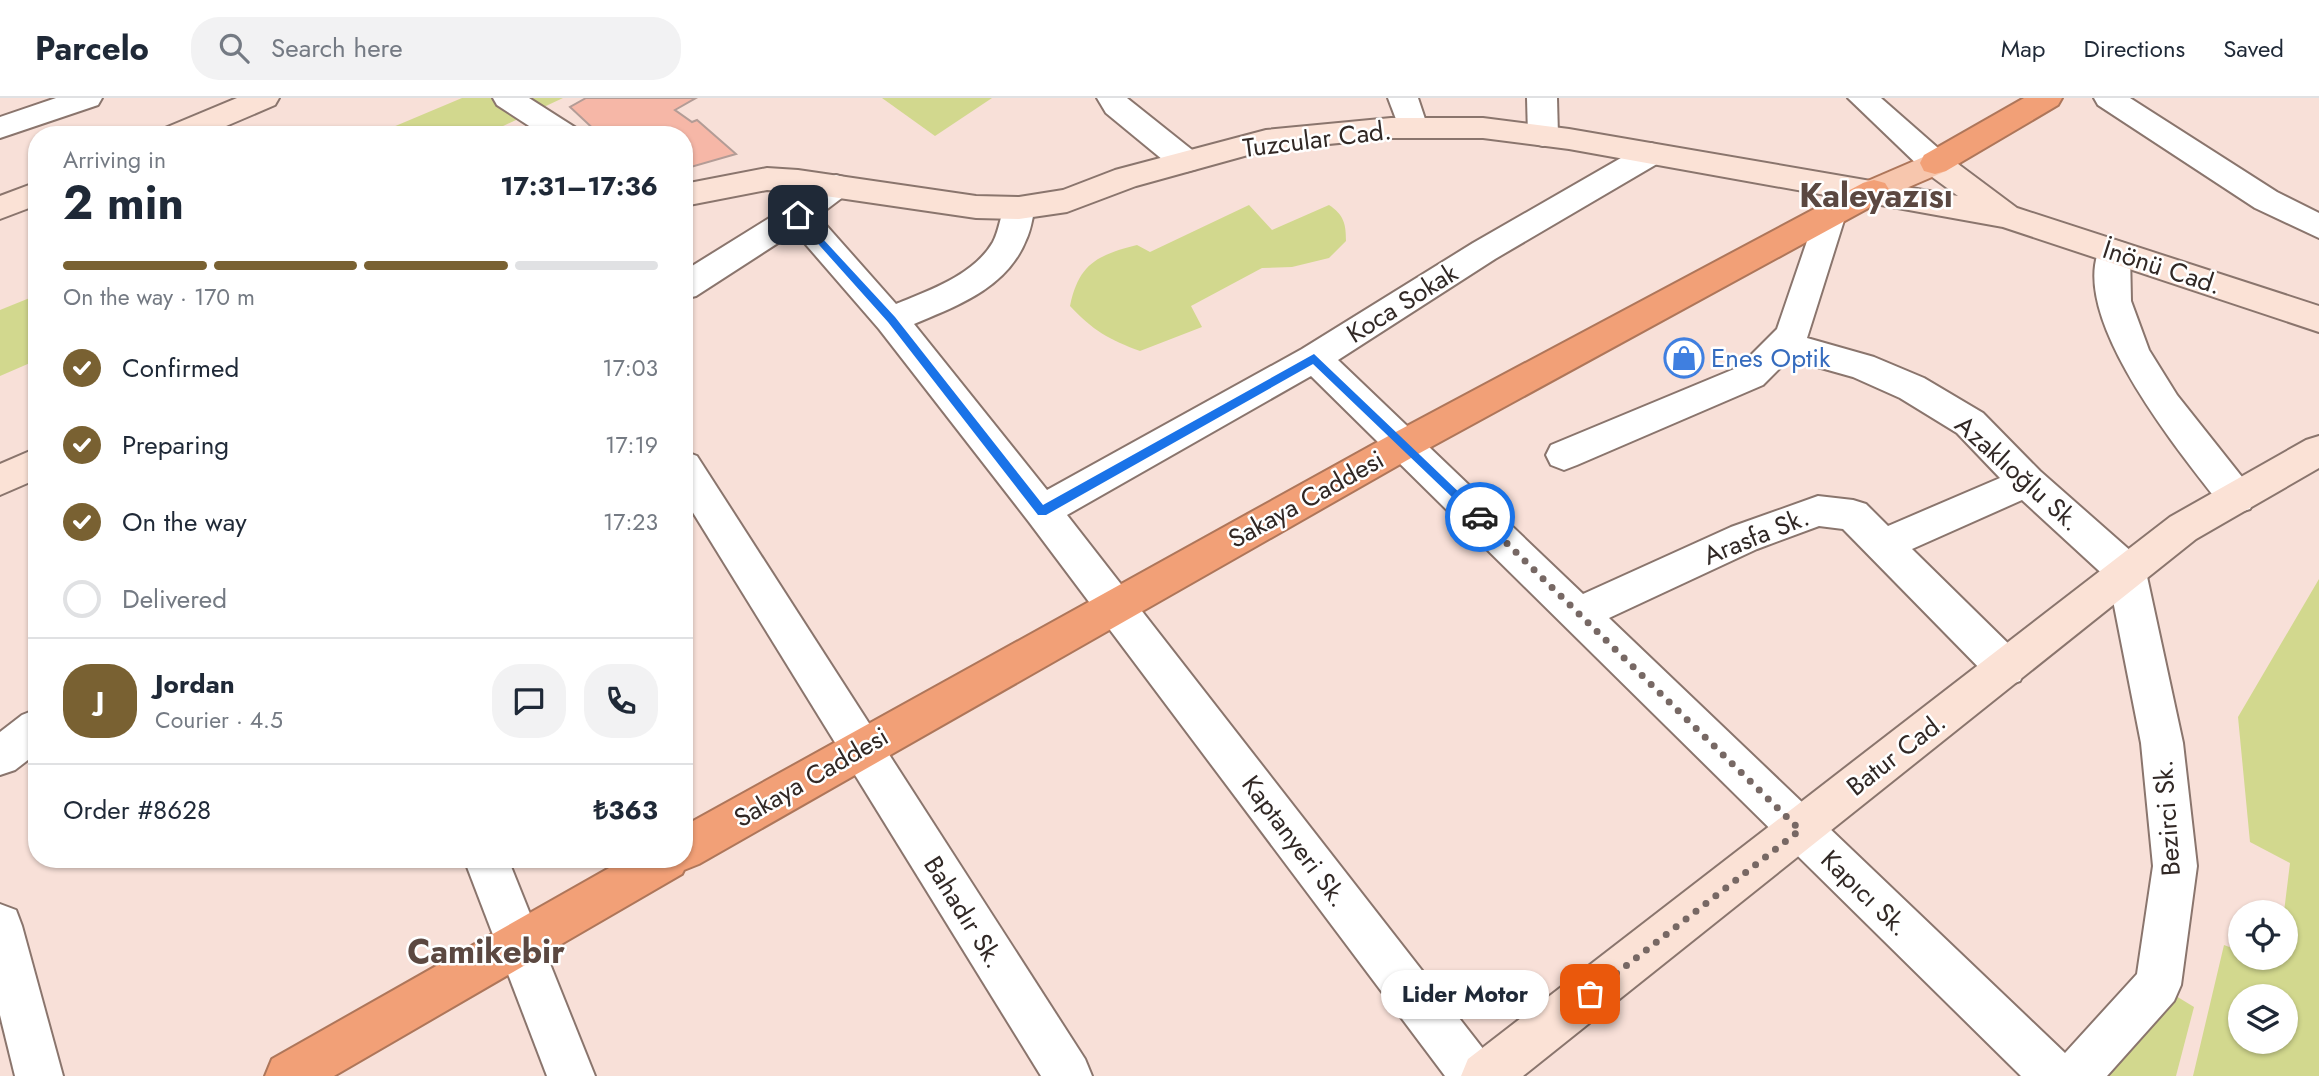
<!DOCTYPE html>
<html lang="en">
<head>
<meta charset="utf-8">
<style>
	body { margin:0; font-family:Jost,sans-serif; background:#f2f2f3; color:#1f2937; height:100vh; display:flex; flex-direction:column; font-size:26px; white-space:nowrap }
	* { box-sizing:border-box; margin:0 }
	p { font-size:23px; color:#747a83 }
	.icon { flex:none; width:38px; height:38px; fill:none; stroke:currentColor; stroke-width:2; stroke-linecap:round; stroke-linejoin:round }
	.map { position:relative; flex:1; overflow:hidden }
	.sheet { position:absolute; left:28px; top:28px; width:665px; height:742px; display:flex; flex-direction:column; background:#fff; border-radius:28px; box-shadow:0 2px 5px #0004 }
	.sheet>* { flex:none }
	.controls { position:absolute; left:2228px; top:802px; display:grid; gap:14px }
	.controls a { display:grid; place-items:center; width:70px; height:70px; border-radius:50%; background:#fff; box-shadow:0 2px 5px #0004; font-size:35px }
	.pin { position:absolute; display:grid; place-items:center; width:60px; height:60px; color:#fff; margin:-30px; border-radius:14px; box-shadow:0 4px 10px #0006 }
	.courier { position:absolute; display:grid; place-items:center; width:70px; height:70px; margin:-35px; border:5px solid #1a73e8; border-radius:50%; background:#fff; color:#222; box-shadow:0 2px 9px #0007 }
	.bubble { position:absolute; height:49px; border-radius:24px; background:#fff; box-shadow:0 2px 5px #0004; font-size:23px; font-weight:700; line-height:49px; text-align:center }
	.summary em { font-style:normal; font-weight:700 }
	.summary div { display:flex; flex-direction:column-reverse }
	.summary { display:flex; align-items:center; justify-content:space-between; height:119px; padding:0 35px }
	h1 { font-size:46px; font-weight:700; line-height:52px }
	.bar { display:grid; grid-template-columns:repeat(4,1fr); gap:10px 7px; align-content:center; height:84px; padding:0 35px }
	.bar i { height:9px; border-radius:5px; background:#e0e1e3 }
	.bar .on { background:#796132 }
	.bar p { grid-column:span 4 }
	.line { display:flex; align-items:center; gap:18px; padding:0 35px; border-top:2px solid #e0e1e3 }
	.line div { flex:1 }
	.round { display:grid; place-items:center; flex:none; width:74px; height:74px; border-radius:28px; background:#f2f2f3 }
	ol { padding:0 35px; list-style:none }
	li { display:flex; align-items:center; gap:21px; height:77px }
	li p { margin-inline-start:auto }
	li .icon { padding:7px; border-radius:50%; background:#796132; color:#fff; stroke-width:4 }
	li:last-child { color:#747a83 }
	li i { width:38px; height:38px; border:4px solid #e0e1e3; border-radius:50% }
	header { display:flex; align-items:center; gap:42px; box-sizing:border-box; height:98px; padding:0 35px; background:#fff; border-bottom:2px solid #e0e1e3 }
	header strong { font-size:33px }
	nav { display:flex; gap:38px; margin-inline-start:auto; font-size:24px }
	.search { width:490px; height:63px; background:#f2f2f3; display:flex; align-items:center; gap:18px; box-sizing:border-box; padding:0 24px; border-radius:28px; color:#747a83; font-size:26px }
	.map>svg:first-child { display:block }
</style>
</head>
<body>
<header>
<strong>Parcelo</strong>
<div class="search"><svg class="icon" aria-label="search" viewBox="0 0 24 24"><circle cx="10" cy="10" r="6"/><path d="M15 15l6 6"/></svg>Search here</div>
<nav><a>Map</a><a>Directions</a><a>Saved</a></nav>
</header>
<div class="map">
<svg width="2319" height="978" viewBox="0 0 2319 978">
	<rect width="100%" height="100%" fill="#f8e0d8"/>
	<g fill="#d2d88e" fill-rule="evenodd">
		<path d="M462,0h101l-79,37h-110z"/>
		<path d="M882,0h110l-57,38z"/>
		<path d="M1249,107l23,25 57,-25c15,10 17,19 17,36l-17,17 -37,9 -30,1 -71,38 11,21 -62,24c-30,-11 -48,-21 -70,-45 9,-43 28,-51 67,-61l13,7z"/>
		<path d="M37,197v65l-37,16v-66z"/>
		<path d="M2319,481v497h-126l31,-131 16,6v6h46l-2,-45 6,-49 -40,-21 -12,-125zM2240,898h46v45h-46z"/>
		<path d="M2158,887l36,22 -18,69h-101z"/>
	</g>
	<path fill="#f6b7a7" stroke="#b39c96" stroke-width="2" d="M586,0h110l-21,12 17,12 5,-2 39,34 -52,15v-34h-84l-30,-28z"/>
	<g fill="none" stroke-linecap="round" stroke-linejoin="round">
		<g stroke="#8a756d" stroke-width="4">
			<g id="street">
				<path d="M56,0h46l-4,7 -98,33v-21z"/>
				<path d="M493,0h36l47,30 4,7h-37l-46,-30z"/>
				<path d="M1097,0h30l69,55 4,8 -4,8 -11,3 -11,-3 -68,-56z"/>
				<path d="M1388,0h30l10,30 -4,7 -11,3 -11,-3z"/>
				<path d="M1527,0h30l1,38 -4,7 -11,3 -11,-3 -4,-7z"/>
				<path d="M1848,0h33l65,57 4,8 -4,8 -11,3 -11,-3z"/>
				<path d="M2094,0h36l147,94 42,21v25l-64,-30 -157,-103z"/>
				<path d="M1651,45l11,4 4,7 -4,7 -167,98 -157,101 245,234 148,-67 87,-31 35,4 13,4 22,22 112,-48 -43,-45 -57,-35 -47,-21 -64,-18 -26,26 -186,80 -13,5 -13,-5 -5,-10 5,-10 188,-78 38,-38 42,-123 11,-3 11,3 5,8 -39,124 67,19 50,21 59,35 57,58 101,89 5,12 37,171 14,123 -16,119 -7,16 -67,75h-86l-710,-700 -244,139 424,544 7,17h-53l-416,-554 -150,-193 -84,-97 -99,64 -12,3v-28l103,-64 38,-29 11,-3 11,3 5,8 -5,8 -29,22 78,88c34,-14 78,-29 97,-62 7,-13 7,-29 15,-42l11,-3 11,3 5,8c-3,11 -4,22 -9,32 -19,48 -69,66 -112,84l133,166 255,-141 171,-106 167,-96zM2022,402l87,80 32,163 12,123 -16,108 -72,79 -456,-435 148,-69 62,-23 24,3 149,152 14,5 14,-5 6,-13 -6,-13 -108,-106z"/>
				<path d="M2114,142l12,4 4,8 1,49 18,49 28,45 73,92 5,11 -5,11 -13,4 -13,-4c-41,-53 -161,-196 -122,-265z"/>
				<path d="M684,353l13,5 388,603 7,17h-51l-357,-578z"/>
				<path d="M37,611v44l-22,17 -15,5v-43l22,-17z"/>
				<path d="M464,761h44l87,217h-48z"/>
				<path d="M0,806l16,6 6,16 41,150h-48l-15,-61z"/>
			</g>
		</g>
		<g stroke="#8a756d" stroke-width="4">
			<g id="secondary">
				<path d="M237,0h42l-4,7 -70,30h-44l4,-7z"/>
				<path d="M1391,20h92l86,11 389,67 -34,-25 -4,-8 4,-8 11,-3 11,3 71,53 302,98v26l-316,-105 -434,-78 -86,-11h-92l-125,12 -130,36 -69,26 -48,7 -43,-1 -178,-26 -31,-2 -83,16v-22l83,-16 31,2 178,26 43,1 44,-7 52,-20 151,-40z"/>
				<path d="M37,84v23l-37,14v-23z"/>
				<path d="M2319,338v32l-123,71 -673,537h-62l7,-17 702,-542 136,-77z"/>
				<path d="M37,350v31l-37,16v-31z"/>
			</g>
		</g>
		<g stroke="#ae765a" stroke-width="4">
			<path id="primary" d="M1935,54l11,3 4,8 -4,8 -72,31 -11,-3 -5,-8 5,-8z"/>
		</g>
		<g stroke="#ae765a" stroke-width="4">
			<g id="highway">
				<path d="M2024,0h38l-4,7 -112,66 -11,3 -11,-3 -4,-8 4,-8z"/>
				<path d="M1874,82l11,3 5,8 -5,8 -467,255 -719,410 -15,6 -2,4 -348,202h-69l7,-17 353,-200h59v-33l708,-392 471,-251z"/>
			</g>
		</g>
		<use href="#street" fill="#fff" fill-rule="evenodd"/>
		<use href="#secondary" fill="#fbe2d6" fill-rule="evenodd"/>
		<use href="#primary" fill="#f7c6ad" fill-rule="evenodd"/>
		<use href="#highway" fill="#f2a077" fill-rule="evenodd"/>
	</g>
	<path fill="#1a73e8" d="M798,114l97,105 148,188 271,-151 171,163 -5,4 -4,-1 -163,-156 -267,151h-8l-150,-193 -93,-104 -2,-3z"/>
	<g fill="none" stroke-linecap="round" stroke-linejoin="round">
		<path stroke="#776864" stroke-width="7" stroke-dasharray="0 12.6" d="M1480,419l320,313 -210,164"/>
	</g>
	<defs>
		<g id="shop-ring" transform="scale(2.0125)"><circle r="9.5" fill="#fff" stroke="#3f7fe0" stroke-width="1.5"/><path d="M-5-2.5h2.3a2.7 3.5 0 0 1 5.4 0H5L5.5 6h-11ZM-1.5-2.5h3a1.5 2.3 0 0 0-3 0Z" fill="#3f7fe0"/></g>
	</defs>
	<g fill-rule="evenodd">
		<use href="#shop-ring" x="1684" y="260"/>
	</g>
	<g text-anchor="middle" stroke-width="5" stroke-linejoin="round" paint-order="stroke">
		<g font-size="26" fill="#312825" stroke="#fff">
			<text transform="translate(1317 41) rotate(-7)" y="9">Tuzcular Cad.</text>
			<text transform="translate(2162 169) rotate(18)" y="9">İnönü Cad.</text>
			<text transform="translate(1402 205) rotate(-32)" y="9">Koca Sokak</text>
			<text transform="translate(2018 375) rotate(42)" y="9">Azaklıoğlu Sk.</text>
			<text transform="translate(1306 401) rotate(-29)" y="9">Sakaya Caddesi</text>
			<text transform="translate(1756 438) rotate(-22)" y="9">Arasfa Sk.</text>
			<text transform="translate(1896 656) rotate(-38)" y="9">Batur Cad.</text>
			<text transform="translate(811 679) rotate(-30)" y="9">Sakaya Caddesi</text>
			<text transform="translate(2167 720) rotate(-94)" y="9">Bezirci Sk.</text>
			<text transform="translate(1295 743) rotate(53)" y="9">Kaptanyeri Sk.</text>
			<text transform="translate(1865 795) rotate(44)" y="9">Kapıcı Sk.</text>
			<text transform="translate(964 814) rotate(58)" y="9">Bahadır Sk.</text>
		</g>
		<g font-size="26" fill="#366cbe" stroke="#fff" text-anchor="start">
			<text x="1711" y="269">Enes Optik</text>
		</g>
		<g font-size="33" font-weight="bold" fill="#5b4841" stroke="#fff">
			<text x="1876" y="109">Kaleyazısı</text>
			<text x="486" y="865">Camikebir</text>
		</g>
	</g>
</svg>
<div class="controls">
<a><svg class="icon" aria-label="locate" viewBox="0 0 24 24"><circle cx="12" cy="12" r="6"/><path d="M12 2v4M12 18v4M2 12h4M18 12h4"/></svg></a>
<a><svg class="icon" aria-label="layers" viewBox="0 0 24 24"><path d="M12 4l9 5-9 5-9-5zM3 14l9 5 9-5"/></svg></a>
</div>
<div class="pin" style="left:1590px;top:896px;background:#ea580c"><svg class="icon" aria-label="bag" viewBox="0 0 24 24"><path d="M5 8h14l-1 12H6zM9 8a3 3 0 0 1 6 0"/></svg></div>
<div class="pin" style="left:798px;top:117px;background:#1f2937"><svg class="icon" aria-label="home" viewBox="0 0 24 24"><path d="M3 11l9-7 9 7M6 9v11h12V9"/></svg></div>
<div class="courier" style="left:1480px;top:419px"><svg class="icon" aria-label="car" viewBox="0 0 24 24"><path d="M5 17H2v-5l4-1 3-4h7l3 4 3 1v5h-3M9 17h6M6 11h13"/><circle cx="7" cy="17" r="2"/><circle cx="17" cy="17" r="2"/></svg></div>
<div class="bubble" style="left:1381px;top:872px;width:168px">Lider Motor</div>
<section class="sheet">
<div class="summary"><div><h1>2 min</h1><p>Arriving in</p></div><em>17:31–17:36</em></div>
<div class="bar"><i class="on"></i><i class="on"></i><i class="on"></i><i></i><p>On the way · 170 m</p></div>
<ol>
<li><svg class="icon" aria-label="check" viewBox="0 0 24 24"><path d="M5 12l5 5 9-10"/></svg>Confirmed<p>17:03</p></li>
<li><svg class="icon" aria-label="check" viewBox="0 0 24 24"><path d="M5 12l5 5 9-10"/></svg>Preparing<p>17:19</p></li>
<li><svg class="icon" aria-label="check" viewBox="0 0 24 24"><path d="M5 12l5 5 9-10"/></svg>On the way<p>17:23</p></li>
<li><i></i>Delivered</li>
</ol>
<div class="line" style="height:126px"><b class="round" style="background:#796132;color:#fff">J</b><div><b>Jordan</b><p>Courier · 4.5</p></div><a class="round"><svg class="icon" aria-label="chat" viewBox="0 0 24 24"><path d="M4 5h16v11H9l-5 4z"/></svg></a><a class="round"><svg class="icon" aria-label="phone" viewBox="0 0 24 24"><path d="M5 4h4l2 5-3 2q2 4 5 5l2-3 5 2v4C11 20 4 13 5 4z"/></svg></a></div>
<div class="line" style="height:91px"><div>Order #8628</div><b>₺363</b></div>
</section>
</div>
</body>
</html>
